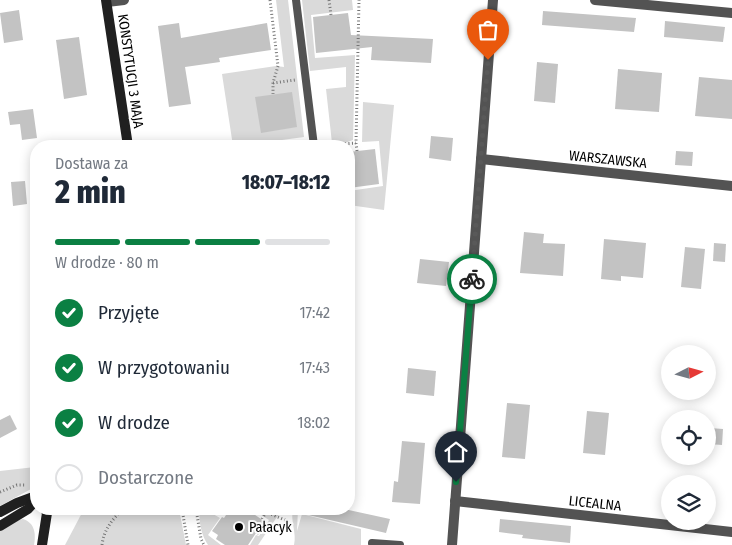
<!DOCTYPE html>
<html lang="pl">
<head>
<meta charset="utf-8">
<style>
	body { margin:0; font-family:"Fira Sans Condensed",sans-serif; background:#f6f6f7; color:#1f2937; height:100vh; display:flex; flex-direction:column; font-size:19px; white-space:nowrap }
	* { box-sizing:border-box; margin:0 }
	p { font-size:16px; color:#747a83 }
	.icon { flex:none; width:28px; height:28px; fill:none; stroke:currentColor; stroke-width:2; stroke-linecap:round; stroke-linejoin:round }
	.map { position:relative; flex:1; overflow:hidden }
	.panel { position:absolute; left:30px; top:140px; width:325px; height:375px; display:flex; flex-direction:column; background:#fff; border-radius:20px; box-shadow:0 2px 12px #0003 }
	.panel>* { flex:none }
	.needle { width:32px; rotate:84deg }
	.fabs { position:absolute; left:661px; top:345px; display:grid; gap:10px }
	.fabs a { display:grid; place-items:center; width:55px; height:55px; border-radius:50%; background:#fff; box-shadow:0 2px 12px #0003; font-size:25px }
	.pin { position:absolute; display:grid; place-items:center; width:42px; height:42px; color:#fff; margin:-51px -21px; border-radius:50% 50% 50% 0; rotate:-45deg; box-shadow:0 0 5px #0007 }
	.pin .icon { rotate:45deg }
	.courier { position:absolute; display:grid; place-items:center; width:50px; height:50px; margin:-25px; border:4px solid #0b8043; border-radius:50%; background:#fff; color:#222; box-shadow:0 1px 6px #0007 }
	.headline em { font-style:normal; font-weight:800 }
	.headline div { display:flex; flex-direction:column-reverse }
	.headline { display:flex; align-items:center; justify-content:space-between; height:85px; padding:0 25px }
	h1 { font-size:32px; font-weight:800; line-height:38px }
	.bar { display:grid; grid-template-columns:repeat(4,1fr); gap:8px 5px; align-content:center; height:60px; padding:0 25px }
	.bar i { height:6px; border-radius:4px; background:#e0e1e3 }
	.bar .current { background:#0b8043 }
	.bar p { grid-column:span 4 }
	ol { padding:0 25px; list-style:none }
	li { display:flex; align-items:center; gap:15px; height:55px }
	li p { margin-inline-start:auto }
	li .icon { padding:5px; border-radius:50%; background:#0b8043; color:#fff; stroke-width:4 }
	li:last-child { color:#747a83 }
	li i { width:28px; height:28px; border:2px solid #e0e1e3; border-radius:50% }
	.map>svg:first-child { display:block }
</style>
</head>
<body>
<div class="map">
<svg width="732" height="545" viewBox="0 0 732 545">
	<rect width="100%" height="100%" fill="#fff"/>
	<g fill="#dadada">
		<path d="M276,0h12l16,137 -22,3v6h-49l-11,-72 54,-8 8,1z"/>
		<path d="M302,0h50l1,10 -42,5 4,43 40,-3 -2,85 -17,6h-13v-1l9,-2 -6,-54 20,-2v-20l-36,4z"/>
		<path d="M363,102l31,3 -10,105 -35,-5v-14l34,-5 -4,-45 -17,1z"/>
		<path d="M35,467l-4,22 -31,17v-35z"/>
		<path d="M84,509h95l7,36h-121z"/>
		<path d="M199,509h17l-3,5 7,4 -12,17 13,10h-13c-7,-10 -9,-24 -9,-36z"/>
		<path d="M247,509h33l-1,5 -21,31h-8l6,-10 3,1 10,-16 -11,-7 -1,2z"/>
		<path d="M293,509h5l-1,22 5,-17 59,15v16h-67c3,-12 -4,-24 -1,-36z"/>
		<path d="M23,519c12,4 13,15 11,26h-34v-14l19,-11z"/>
	</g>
	<g fill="#c3c3c3">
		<path d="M19,10l4,30 -19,3 -4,-30z"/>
		<path d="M543,11l93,7 -2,14 -92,-7z"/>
		<path d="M348,13l3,22 82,4 -2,24 -60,-3 1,-13 -56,6 -3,-36z"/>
		<path d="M665,21l60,6 -2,15 -59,-5z"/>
		<path d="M179,23l2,15 86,-15 4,27 -52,8 1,4 -35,5 6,37 -22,3 -11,-81z"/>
		<path d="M79,37l8,58 -23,4 -8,-59z"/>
		<path d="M537,62l21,2 -3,39 -21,-2z"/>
		<path d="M618,69l44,4 -3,39 -44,-3z"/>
		<path d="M699,77l33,3v39l-37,-3z"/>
		<path d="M292,92l5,35 -36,6 -6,-36z"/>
		<path d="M33,109l4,29 -15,2 -2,-16 -10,1 -2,-13z"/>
		<path d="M431,136l22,2 -2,23 -22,-3z"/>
		<path d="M375,149l4,35 -30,4v-36z"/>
		<path d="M676,151l17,1 -1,14 -17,-1z"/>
		<path d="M25,181l2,23 -14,2 -2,-24z"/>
		<path d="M524,232l20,2 -1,9 22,1 -2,32 -43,-3z"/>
		<path d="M604,239l42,4 -3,35 -22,-2v5l-20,-2z"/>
		<path d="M714,243l12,1 -1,18 -12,-1z"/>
		<path d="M685,247l20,2 -4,40 -20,-2z"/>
		<path d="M420,259l29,3 -3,24 -29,-3z"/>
		<path d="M408,368l28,3 -2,25 -28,-3z"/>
		<path d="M507,403l23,2 -5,54 -23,-2z"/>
		<path d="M587,411l22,2 -4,42 -22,-2z"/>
		<path d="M10,415l7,14 -17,9v-18z"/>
		<path d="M710,428l13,1 -1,16 -13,-1z"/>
		<path d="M402,441l23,2 -5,61 -28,-2 2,-21 4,1z"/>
		<path d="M230,509h16l21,14 -9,12 -2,-2 -8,12h-23l-9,-6 2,-4 -6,-4 10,-14 2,1z"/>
		<path d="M305,509h39l46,10 -4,14 -82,-19z"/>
		<path d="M500,519l71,7 -1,17 -48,-5 1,-3 -24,-3z"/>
	</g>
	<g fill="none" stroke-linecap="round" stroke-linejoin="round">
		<g stroke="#757575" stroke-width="3" stroke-dasharray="1 2.5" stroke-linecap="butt">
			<path d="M270,0l8,66 -5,17v11"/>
			<path d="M329,0l2,15"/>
			<path d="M273,83l22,-3"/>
			<path d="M324,145l32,-2"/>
			<path d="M357,151l-1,-8 3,-143"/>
			<path d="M0,492l17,-7h9"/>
			<path d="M182,509l6,36"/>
			<path d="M196,509l5,30 3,6"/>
			<path d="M225,509l3,2"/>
			<path d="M262,519l4,-7 19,8"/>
			<path d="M102,545c2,-16 10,-25 21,-36"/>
		</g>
		<g stroke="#535353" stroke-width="8">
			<path d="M296,0l18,146"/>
			<path d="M372,543l28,2"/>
		</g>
		<g stroke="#535353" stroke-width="10">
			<path d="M595,0l137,13"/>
			<path d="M107,2l17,-2"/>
			<path d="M481,159l251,27"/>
			<path d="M455,501l277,31"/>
			<path d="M452,545l41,-545"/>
		</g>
		<g stroke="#202020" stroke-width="10">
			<path d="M106,0l22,146"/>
			<path d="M0,512l17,-9 19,-7"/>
			<path d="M0,526l28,-17 8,-9"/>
			<path d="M42,545l5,-32 -2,-4"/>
		</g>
	</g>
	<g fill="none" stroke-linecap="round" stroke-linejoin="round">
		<path stroke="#595959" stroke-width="5" stroke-dasharray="0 9" d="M472,279l16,-219"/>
		<path stroke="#0b8043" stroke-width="6" d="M456,482l16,-203"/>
	</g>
	<circle fill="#000" stroke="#fff" stroke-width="2" cx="239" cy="527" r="5"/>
	<g text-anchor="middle" stroke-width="4" stroke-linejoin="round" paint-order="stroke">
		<g font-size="14" fill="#000" stroke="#fff">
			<text transform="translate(131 71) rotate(82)" y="5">KONSTYTUCJI 3 MAJA</text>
			<text transform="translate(608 159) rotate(6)" y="5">WARSZAWSKA</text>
			<text transform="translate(595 503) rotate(6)" y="5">LICEALNA</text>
		</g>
		<g font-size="14" fill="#000" stroke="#fff" text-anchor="start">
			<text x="249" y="532">Pałacyk</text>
		</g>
	</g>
</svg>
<div class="fabs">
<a><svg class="needle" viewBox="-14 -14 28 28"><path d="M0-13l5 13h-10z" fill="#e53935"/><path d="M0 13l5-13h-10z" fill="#747a83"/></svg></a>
<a><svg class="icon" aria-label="locate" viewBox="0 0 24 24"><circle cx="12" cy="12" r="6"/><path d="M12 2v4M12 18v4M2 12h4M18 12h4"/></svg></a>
<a><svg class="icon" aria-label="layers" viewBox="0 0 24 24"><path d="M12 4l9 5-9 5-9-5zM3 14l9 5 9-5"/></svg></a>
</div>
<div class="pin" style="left:488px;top:60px;background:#ea580c"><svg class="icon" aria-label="bag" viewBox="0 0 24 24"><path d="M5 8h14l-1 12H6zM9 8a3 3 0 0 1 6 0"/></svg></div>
<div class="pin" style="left:456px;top:482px;background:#1f2937"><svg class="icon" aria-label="home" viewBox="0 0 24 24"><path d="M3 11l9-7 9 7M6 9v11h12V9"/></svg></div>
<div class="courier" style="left:472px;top:279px"><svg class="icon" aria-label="bike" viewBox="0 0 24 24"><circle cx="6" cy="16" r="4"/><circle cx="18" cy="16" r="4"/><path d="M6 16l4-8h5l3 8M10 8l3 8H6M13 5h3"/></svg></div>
<section class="panel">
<div class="headline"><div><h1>2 min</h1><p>Dostawa za</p></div><em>18:07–18:12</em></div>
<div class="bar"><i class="current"></i><i class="current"></i><i class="current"></i><i></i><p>W drodze · 80 m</p></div>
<ol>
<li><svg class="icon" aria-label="check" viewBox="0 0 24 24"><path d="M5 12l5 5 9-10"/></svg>Przyjęte<p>17:42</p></li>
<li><svg class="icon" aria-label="check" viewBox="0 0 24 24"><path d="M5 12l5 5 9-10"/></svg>W przygotowaniu<p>17:43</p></li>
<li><svg class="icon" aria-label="check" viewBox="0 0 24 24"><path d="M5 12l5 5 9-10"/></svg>W drodze<p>18:02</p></li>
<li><i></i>Dostarczone</li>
</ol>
</section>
</div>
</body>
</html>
